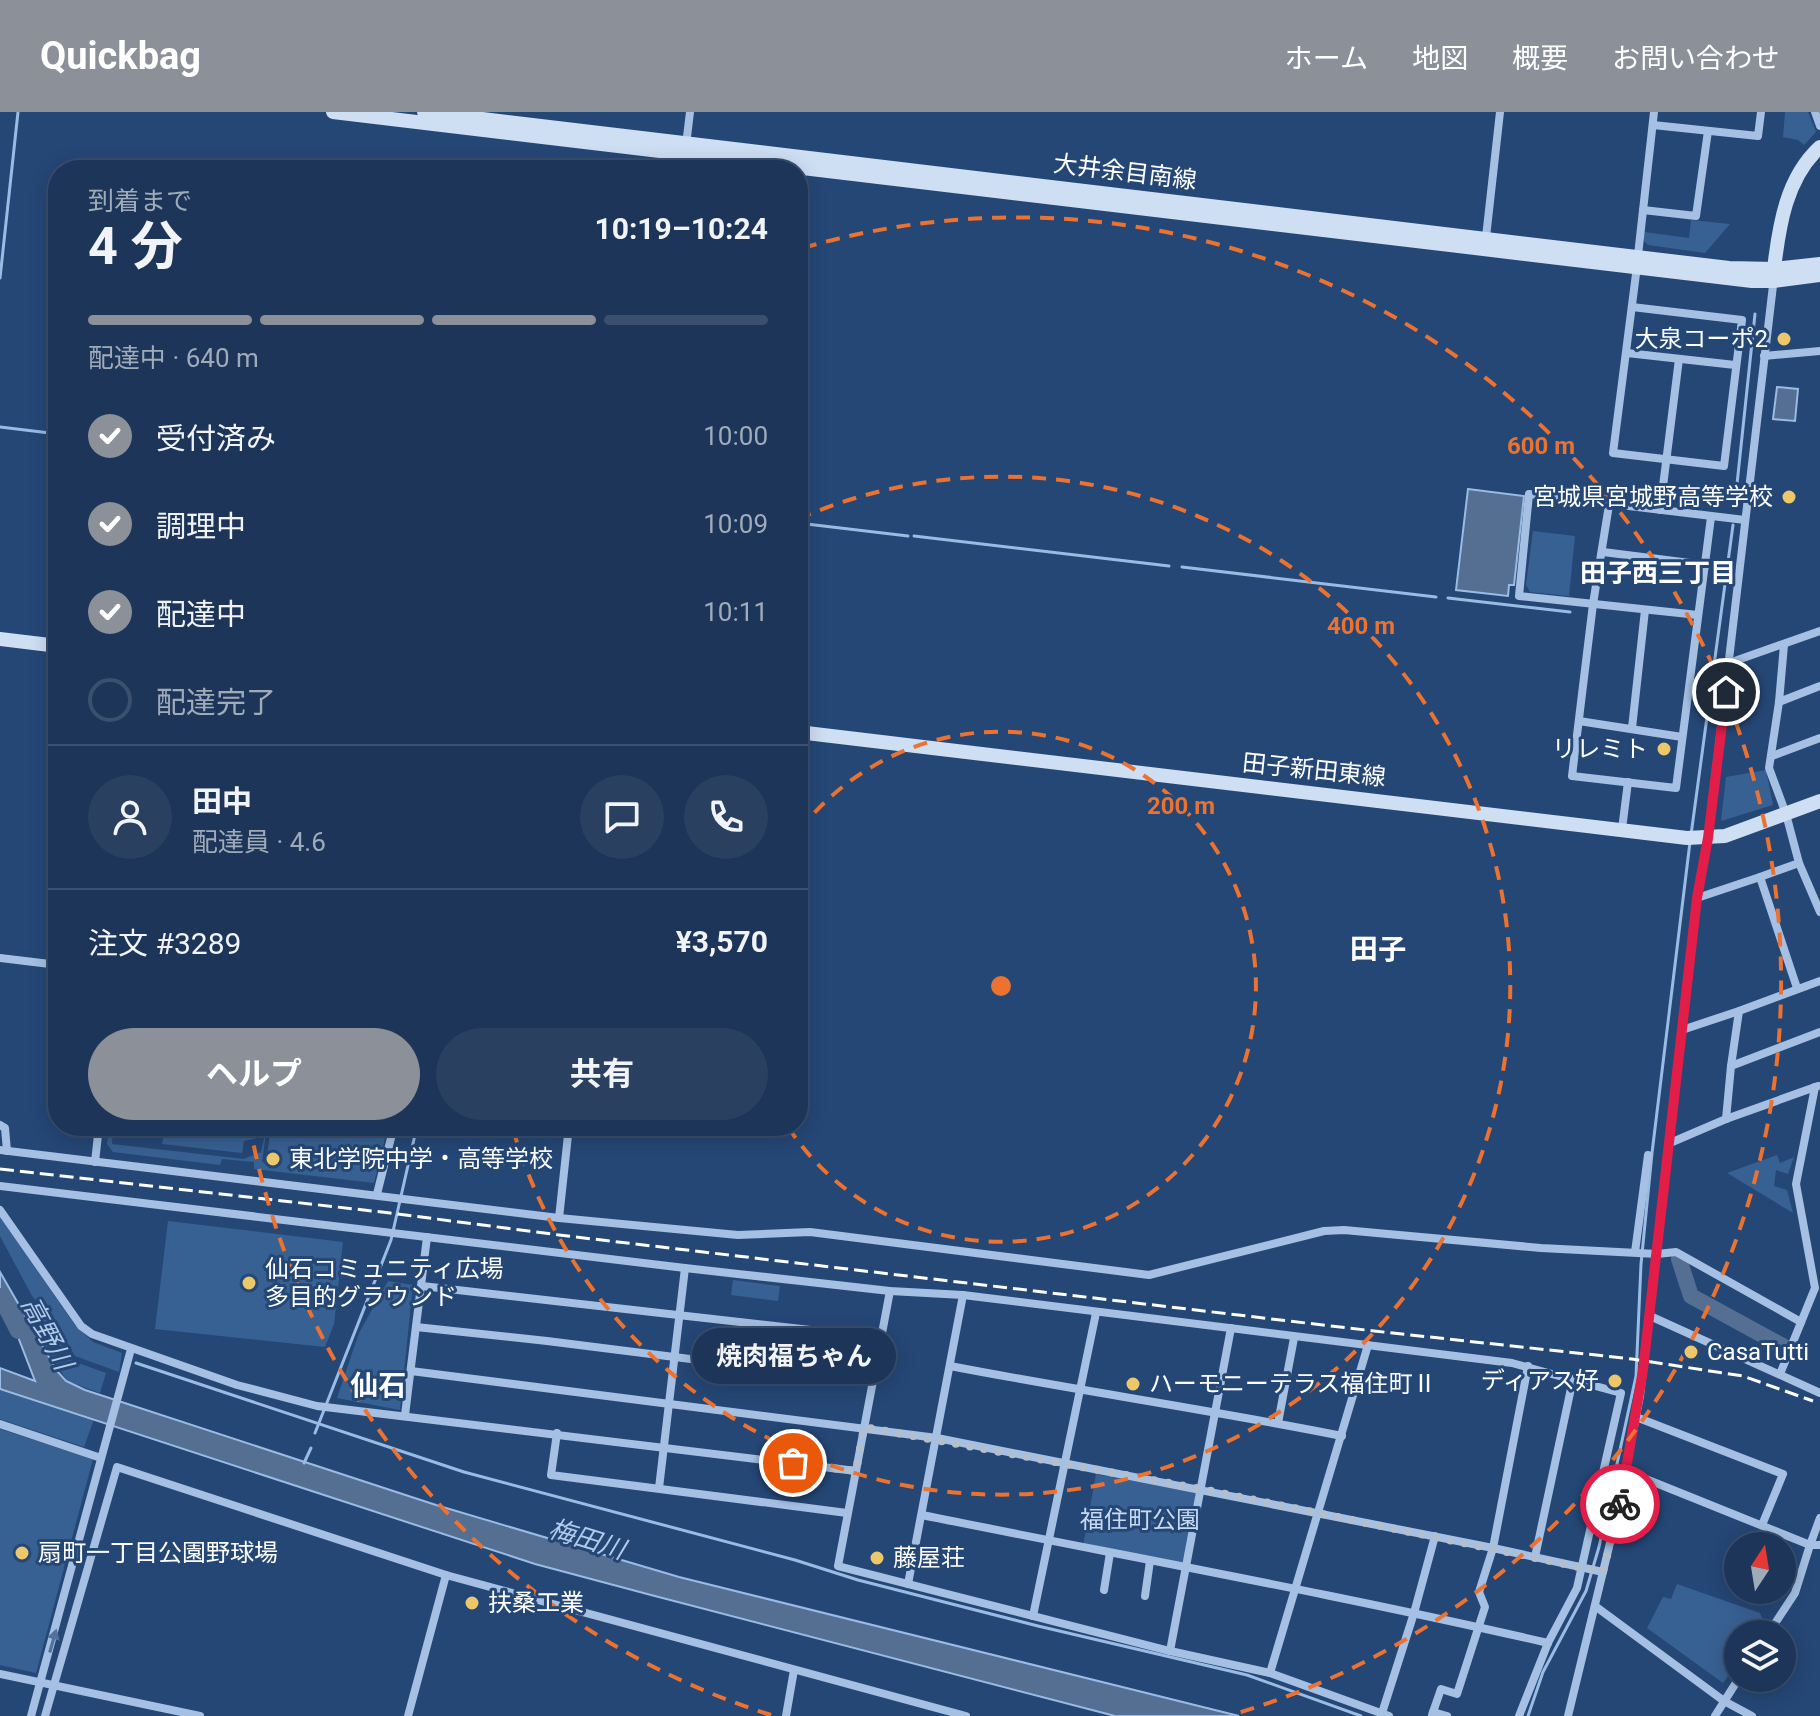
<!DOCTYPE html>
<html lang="ja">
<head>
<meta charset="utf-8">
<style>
	body { margin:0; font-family:Roboto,"Noto Sans JP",sans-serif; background:#294061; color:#f1f3f6; height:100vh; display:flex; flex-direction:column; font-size:30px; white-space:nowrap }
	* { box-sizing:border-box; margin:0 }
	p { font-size:26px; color:#a0abba }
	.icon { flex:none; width:44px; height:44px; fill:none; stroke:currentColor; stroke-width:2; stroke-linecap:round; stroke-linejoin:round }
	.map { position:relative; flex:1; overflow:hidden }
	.details { position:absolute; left:48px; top:48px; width:760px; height:976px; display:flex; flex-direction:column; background:#1c3558; border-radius:32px; box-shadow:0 4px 20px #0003,0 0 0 2px #3a506e }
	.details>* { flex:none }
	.needle { width:52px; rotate:12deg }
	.controls { position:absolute; left:1724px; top:1420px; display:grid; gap:16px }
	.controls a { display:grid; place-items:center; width:72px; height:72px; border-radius:50%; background:#1c3558; box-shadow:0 4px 20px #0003,0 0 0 2px #3a506e; font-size:40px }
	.pin { position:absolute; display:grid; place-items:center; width:68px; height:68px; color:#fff; margin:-34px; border:4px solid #fff; border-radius:50%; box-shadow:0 2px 8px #0007 }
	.courier { position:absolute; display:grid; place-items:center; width:80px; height:80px; margin:-40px; border:6px solid #e11d48; border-radius:50%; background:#fff; color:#222; box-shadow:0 2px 10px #0007 }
	.bubble { position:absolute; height:56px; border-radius:28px; background:#1c3558; box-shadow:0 4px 20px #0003,0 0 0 2px #3a506e; font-size:26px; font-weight:700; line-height:56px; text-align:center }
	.summary em { font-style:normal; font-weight:700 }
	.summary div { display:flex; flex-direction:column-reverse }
	.summary { display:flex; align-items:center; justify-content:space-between; height:136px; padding:0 40px }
	h1 { font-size:52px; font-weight:700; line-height:60px }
	.bar { display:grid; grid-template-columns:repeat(4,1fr); gap:12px 8px; align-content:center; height:96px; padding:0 40px }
	.bar i { height:10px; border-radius:6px; background:#3a506e }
	.bar .selected { background:#8c9099 }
	.bar p { grid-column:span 4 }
	.line { display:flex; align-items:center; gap:20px; padding:0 40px; border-top:2px solid #3a506e }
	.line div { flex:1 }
	.round { display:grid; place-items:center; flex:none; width:84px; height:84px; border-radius:42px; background:#294061 }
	ol { padding:0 40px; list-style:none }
	li { display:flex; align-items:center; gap:24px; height:88px }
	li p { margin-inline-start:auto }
	li .icon { padding:8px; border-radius:50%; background:#8c9099; color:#fff; stroke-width:4 }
	li:last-child { color:#a0abba }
	li i { width:44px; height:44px; border:4px solid #3a506e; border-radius:50% }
	.button { display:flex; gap:16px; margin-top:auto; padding:16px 40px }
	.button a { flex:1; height:92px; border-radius:48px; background:#8c9099; color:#fff; font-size:32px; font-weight:700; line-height:92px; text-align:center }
	.button a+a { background:#294061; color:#f1f3f6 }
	header { display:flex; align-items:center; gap:48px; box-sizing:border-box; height:112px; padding:0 40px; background:#8c9099; color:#fff }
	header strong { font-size:38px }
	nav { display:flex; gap:44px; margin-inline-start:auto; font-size:28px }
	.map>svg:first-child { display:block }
</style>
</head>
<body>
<header>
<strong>Quickbag</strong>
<nav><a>ホーム</a><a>地図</a><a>概要</a><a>お問い合わせ</a></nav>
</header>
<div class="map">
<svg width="1820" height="1604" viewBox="0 0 1820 1604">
	<rect width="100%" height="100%" fill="#254776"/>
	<g fill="#386193">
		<path d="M1785,0h23l8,20 -12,13 -6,-5 -15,-3z"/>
		<path d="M1691,108l39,4 -25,29 -57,-8 -4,-4v-9l45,6z"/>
		<path d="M1533,419l42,5 -6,60 -39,-4 -4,-7z"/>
		<path d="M1766,658l7,35 -52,16 5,-44z"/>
		<path d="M109,1014h4l-1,18 132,15 17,-7 6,-26 -5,36 4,1 5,-37h117l-14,57 -120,-14v-7l-32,-3 -2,6 -107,-13 -6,-8z"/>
		<path d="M150,1014h108l-1,12 -13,3 -2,12 -80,-9 2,-9z"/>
		<path d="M1777,1043l3,8 14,-6 -6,17 -12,-4 -2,16 13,4 6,23 -66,-40z"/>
		<path d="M0,1104l74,108 19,18 29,11 -3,19 -44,-16 -23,-40 -20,-20 -32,-60z"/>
		<path d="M168,1109l175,21 -9,82 -9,23 -170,-18z"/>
		<path d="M733,1168l47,6 -2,15 -47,-6z"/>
		<path d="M388,1169l25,4 -13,125 -63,-12 22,-65z"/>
		<path d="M33,1200l19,10 21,39 33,12 -6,20 -33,-12 -37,-60 -1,-8z"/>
		<path d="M0,1277l94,30 -10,28 -84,-28z"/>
		<path d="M0,1317l93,30 -57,214 -36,-8z"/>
		<path d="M1096,1362l100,19 -13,72 -100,-19z"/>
		<path d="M1677,1472l83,29 4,11 -6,10h-20v28l-15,21 -76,-55 16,-31 8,2z"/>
	</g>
	<g fill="#556f92" stroke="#9abbe3" stroke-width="2">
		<path d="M1777,275l21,2 -3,32 -22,-2z"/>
		<path d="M1468,377l56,7 -10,89h-5l-1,11 -52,-6z"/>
		<path d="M0,1160l57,99 9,10 19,9 351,115 243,72 560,139h-124l-464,-121 -116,-31 -535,-175v-21l35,13 -35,-91z"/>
	</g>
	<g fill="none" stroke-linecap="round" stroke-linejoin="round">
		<g stroke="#9abbe3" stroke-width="3">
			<path d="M0,166l18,-166"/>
			<path d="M0,315l58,7"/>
			<path d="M1735,391l20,-189"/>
			<path d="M798,411l110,13"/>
			<path d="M914,424l255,30"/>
			<path d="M1182,455l254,30"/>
			<path d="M1448,486l122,14"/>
			<path d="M1691,723l42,-310"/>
			<path d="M136,1251l328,109 331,88 63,20 180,46 209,49 114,41"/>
			<path d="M315,1321l76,-193 26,-114"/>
			<path d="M304,1351l7,-15"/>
			<path d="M1528,1604l15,-44 43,-81 13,-44 37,-171 5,-112 11,-111 38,-311"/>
		</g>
		<g stroke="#556f92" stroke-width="16">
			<path d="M1679,1147l12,37 99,54"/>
			<path d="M0,1184l18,35"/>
		</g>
		<g stroke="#a5c0e2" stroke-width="8">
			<path d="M1815,0l5,14"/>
			<path d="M1653,13l105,11 3,-24"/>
			<path d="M683,58l7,-58"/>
			<path d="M1643,98l53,6 12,-85"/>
			<path d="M1486,125l14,-125"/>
			<path d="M1638,143l16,-143"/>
			<path d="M1632,195l110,13 -18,146 -111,-13 24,-187"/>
			<path d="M1627,241l108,12"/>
			<path d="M1764,244l56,-5"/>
			<path d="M1609,393l-16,99 -21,172 104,12 35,-271"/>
			<path d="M1660,398l19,-151"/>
			<path d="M1603,440l103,13"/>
			<path d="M1698,503l-179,-19 10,-102 216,26"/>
			<path d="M1784,533l-5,57 -10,66 17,46 13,49 21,49"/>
			<path d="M1729,551l91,-32"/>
			<path d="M1779,590l41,-16"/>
			<path d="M1579,609l103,16"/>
			<path d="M1632,616l13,-118"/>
			<path d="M1772,644l48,-18"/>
			<path d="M1622,717l6,-47"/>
			<path d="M1760,765l39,-14"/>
			<path d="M1697,786l63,-21 37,111"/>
			<path d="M58,826l-2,18 2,6"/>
			<path d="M0,846l50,6 7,-3"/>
			<path d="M1682,918l57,-19"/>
			<path d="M1731,954l8,-55 81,-30"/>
			<path d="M1726,1007l5,-53 89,-34"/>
			<path d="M0,1013l5,3 2,23"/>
			<path d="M1670,1031l56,-24 92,-33"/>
			<path d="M0,1038l559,68 179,17 72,-3 339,43 175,-44 20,-1 197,18 116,6 19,-2 125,70"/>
			<path d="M95,1050l4,-36"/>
			<path d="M0,1074l685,82 205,23 73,4 549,68 109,30 -44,195 -29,55 -29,73"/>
			<path d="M377,1082l17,-68"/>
			<path d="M0,1098l81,116 11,8 145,51 80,21 539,65"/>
			<path d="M559,1106l10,-92"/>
			<path d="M1635,1140l13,-97"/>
			<path d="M422,1174l460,52"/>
			<path d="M890,1179l-52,275 332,85 100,22 119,43"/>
			<path d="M1650,1204l170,77"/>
			<path d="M416,1215l131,14 326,41"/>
			<path d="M950,1254c130,25 262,44 392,70"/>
			<path d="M1528,1254l-35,182 110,24"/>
			<path d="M411,1259l526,67 556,110 -14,44 6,15 -28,87 -16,-5 -8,23"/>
			<path d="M1780,1262l35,-86 -19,-104 19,-97"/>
			<path d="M405,1303l22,-178"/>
			<path d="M1636,1305l147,57 -21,51"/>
			<path d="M1278,1311l16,-85"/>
			<path d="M0,1312l101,34"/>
			<path d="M557,1321l-6,42 296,38"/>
			<path d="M1626,1359l184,74 -15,48 -27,41"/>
			<path d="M659,1376l26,-220"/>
			<path d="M922,1403c208,42 418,80 626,128"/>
			<path d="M1820,1406l-10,27h10"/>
			<path d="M1535,1445l38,-178"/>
			<path d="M908,1472l55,-289"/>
			<path d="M1104,1478l6,-37"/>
			<path d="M1145,1484l5,-35"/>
			<path d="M1595,1494l129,95 28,15"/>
			<path d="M1033,1504l63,-303"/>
			<path d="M1170,1539l61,-323"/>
			<path d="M1270,1561l98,-328"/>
			<path d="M0,1562l200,42"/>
			<path d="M1382,1601l32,-100 21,-77"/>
			<path d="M1432,1603l1,-3 14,4"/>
			<path d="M31,1604l100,-367"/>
			<path d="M45,1604l72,-249 329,108 520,141"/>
			<path d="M408,1604l38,-141"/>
			<path d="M786,1604l8,-46"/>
			<path d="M1568,1604l49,-202 23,-118 57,-498 11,-60 66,-561"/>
			<path d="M1715,1604l24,-38"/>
		</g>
		<g stroke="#cedef3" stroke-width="14">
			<path d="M333,0l1419,169h21l47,-6"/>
			<path d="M424,0l1305,156 45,1 46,-5"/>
			<path d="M1774,157c5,-43 12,-91 46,-122"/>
			<path d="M0,527l58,7"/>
			<path d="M798,620l889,106 38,-2 95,-35"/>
		</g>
		<path stroke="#fff" stroke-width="3" stroke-dasharray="14 6" stroke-linecap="butt" d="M0,1057l390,44 169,22 815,96 258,28 111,17 70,25"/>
	</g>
	<defs><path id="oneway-solid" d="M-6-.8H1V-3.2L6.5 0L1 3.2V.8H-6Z" transform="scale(2)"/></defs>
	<use fill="#52719c" href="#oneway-solid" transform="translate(53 1529) rotate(-74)"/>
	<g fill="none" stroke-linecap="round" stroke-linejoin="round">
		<path stroke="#b3bfcf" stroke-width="8" stroke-dasharray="0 14.4" d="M793,1351l63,8 8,-44 338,62 401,83 17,-68"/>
		<path stroke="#e11d48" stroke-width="10" d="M1620,1392l23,-134 54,-472 11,-60 18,-146"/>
	</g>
	<g fill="none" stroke="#eb7230" stroke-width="4" stroke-dasharray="14 10">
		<path d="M799 719A255 255 0 1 1 788 1015"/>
		<path d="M798 407A509 509 0 1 1 512 1014"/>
		<path d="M771 1603A764 764 0 0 1 251 1020M803 136A764 764 0 0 1 1231 1603"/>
	</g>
	<g fill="#ecc86a" stroke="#254776" stroke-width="3">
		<circle cx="1784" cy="227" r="8"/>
		<circle cx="1789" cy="385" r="8"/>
		<circle cx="1664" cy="637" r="8"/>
		<circle cx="273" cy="1047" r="8"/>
		<circle cx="249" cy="1171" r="8"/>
		<circle cx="1691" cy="1240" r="8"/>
		<circle cx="1615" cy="1269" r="8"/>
		<circle cx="1133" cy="1272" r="8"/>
		<circle cx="22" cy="1441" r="8"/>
		<circle cx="877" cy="1446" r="8"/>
		<circle cx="472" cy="1491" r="8"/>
	</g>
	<g text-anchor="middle" stroke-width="6" stroke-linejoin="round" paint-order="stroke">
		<g font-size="24" fill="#fff" stroke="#254776">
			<text transform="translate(1125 60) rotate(7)" y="8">大井余目南線</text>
			<text transform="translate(1314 658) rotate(6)" y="8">田子新田東線</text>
		</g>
		<g font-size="24" fill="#fff" stroke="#254776" text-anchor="start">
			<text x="1768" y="235" text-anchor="end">大泉コーポ2</text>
			<text x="1773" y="393" text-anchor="end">宮城県宮城野高等学校</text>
			<text x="1648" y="645" text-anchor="end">リレミト</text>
			<text x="289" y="1055">東北学院中学・高等学校</text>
			<text x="265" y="1165">仙石コミュニティ広場<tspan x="265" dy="28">多目的グラウンド</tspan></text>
			<text x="1707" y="1248">CasaTutti</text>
			<text x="1599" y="1277" text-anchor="end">ディアス好</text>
			<text x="1149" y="1280">ハーモニーテラス福住町Ⅱ</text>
			<text x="38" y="1449">扇町一丁目公園野球場</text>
			<text x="893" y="1454">藤屋荘</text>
			<text x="488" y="1499">扶桑工業</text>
		</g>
		<g font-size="24" fill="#c8daf2" stroke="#254776">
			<text x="1140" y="1416">福住町公園</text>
		</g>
		<g font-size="26" font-weight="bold" fill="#fff" stroke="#254776">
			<text x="1658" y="470">田子西三丁目</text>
		</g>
		<g font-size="26" font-style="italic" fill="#b0caea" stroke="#254776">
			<text transform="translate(47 1221) rotate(62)" y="9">高野川</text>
			<text transform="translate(587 1427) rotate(17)" y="9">梅田川</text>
		</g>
		<g font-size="28" font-weight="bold" fill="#fff" stroke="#254776">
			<text x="1378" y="847">田子</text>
			<text x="378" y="1283">仙石</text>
		</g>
	</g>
	<circle cx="1001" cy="874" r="12" fill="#eb7230" stroke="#254776" stroke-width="4"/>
	<g font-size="24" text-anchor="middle" font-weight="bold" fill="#eb7230" stroke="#254776" stroke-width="6" stroke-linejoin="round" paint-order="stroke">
		<text x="1541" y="342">600 m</text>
		<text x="1361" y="522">400 m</text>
		<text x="1181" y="702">200 m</text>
	</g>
</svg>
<div class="controls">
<a><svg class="needle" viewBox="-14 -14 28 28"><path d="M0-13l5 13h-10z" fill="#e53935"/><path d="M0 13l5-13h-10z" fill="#a0abba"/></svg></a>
<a><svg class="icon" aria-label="layers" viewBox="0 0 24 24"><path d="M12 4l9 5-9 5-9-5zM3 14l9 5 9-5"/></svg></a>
</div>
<div class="pin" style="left:793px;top:1351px;background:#ea580c"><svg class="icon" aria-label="bag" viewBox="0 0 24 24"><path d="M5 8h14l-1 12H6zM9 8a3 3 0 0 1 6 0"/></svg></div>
<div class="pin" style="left:1726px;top:580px;background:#1f2937"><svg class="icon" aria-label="home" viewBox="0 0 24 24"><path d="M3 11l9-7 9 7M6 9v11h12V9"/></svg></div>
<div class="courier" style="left:1620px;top:1392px"><svg class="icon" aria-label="bike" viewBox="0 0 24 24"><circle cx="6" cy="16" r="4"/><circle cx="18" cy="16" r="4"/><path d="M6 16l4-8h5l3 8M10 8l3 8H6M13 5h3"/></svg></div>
<div class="bubble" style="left:692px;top:1216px;width:204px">焼肉福ちゃん</div>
<section class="details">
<div class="summary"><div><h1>4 分</h1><p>到着まで</p></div><em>10:19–10:24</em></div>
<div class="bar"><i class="selected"></i><i class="selected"></i><i class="selected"></i><i></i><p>配達中 · 640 m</p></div>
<ol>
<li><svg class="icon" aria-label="check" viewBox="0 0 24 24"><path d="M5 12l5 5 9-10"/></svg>受付済み<p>10:00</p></li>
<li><svg class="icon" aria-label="check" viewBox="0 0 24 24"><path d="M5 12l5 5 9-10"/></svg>調理中<p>10:09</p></li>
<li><svg class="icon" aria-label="check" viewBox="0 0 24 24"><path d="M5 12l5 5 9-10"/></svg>配達中<p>10:11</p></li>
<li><i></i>配達完了</li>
</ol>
<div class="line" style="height:144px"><a class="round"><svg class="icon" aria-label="person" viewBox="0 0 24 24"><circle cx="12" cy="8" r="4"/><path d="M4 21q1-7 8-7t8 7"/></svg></a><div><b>田中</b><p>配達員 · 4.6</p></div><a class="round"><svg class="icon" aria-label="chat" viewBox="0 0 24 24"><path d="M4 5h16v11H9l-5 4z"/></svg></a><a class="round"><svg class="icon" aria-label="phone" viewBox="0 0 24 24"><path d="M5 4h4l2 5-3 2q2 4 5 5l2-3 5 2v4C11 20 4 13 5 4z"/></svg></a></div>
<div class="line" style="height:104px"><div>注文 #3289</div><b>¥3,570</b></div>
<div class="button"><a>ヘルプ</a><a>共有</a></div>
</section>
</div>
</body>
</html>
